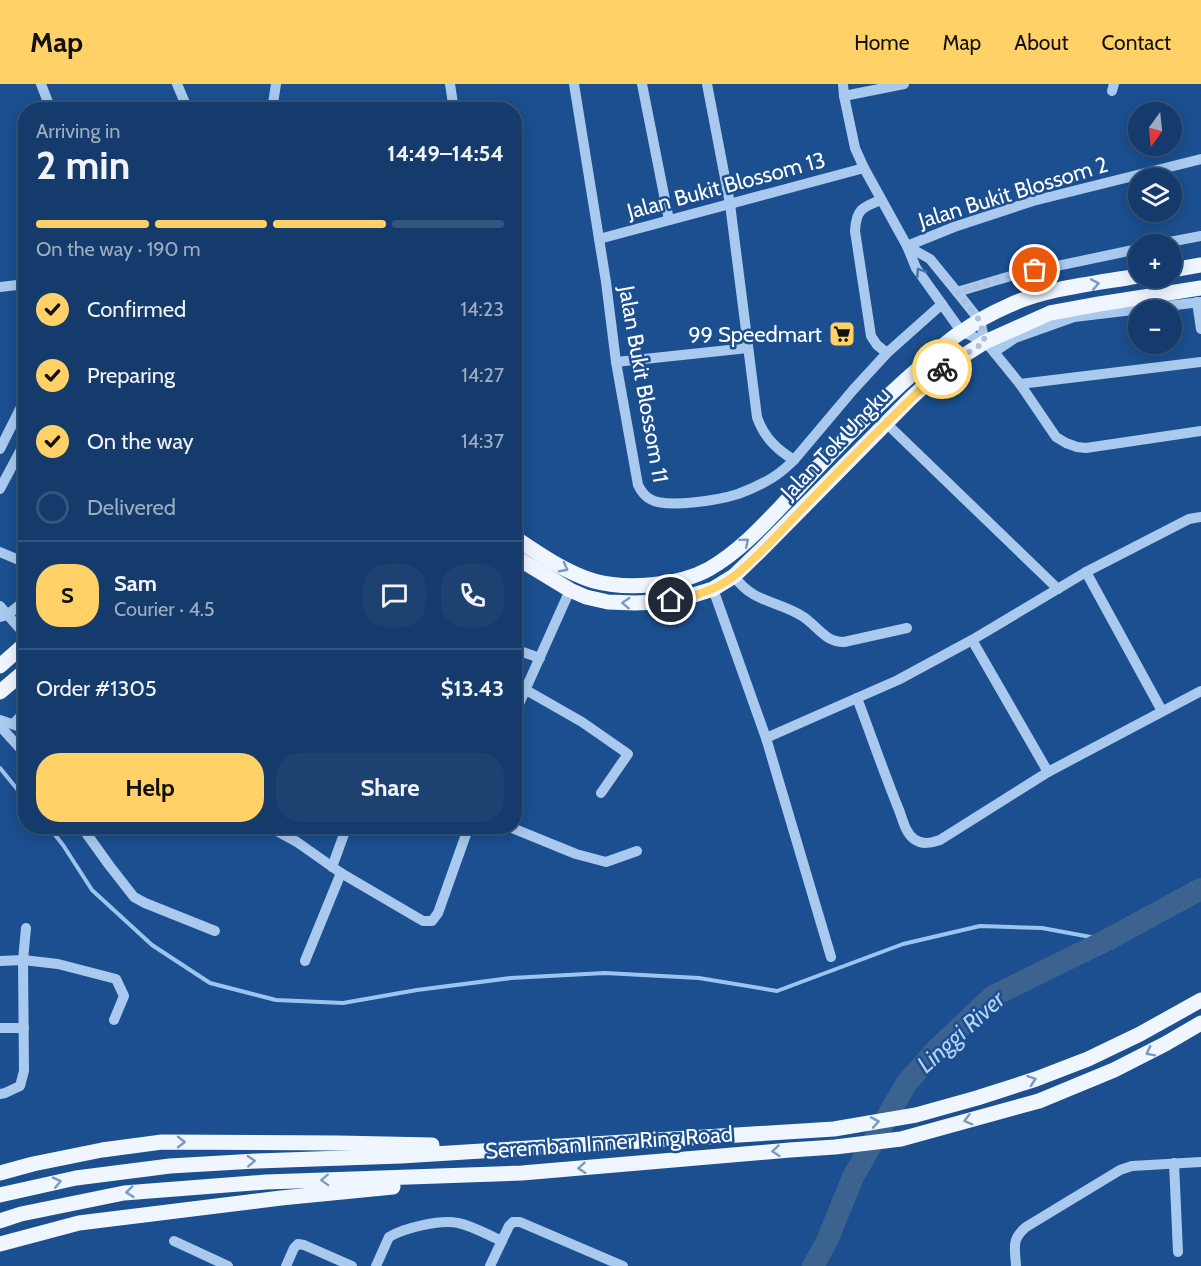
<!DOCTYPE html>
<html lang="en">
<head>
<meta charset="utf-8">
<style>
	body { margin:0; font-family:Cabin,sans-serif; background:#1d4271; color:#f1f3f6; height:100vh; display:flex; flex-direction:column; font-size:22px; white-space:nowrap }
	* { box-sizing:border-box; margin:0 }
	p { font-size:20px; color:#9dadc1 }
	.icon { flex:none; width:33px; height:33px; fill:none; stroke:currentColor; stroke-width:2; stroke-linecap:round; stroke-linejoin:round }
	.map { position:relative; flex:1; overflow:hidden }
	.drawer { position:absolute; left:18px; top:18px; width:504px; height:732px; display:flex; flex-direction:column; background:#143b6b; border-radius:24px; box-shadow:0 3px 15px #0003,0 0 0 2px #33557e }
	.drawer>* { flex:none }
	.needle { width:39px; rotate:195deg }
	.controls { position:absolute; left:1128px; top:18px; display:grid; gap:12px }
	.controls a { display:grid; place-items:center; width:54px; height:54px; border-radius:50%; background:#143b6b; box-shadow:0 3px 15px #0003,0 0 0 2px #33557e; font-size:30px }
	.pin { position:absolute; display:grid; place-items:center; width:51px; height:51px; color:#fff; margin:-26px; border:3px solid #fff; border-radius:50%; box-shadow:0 2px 6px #0007 }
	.courier { position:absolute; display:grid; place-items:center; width:60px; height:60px; margin:-30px; border:4px solid #ffd166; border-radius:50%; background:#fff; color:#222; box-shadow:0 2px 8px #0007 }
	.summary em { font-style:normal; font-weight:700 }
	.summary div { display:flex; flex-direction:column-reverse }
	.summary { display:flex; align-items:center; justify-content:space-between; height:102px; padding:0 18px }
	h1 { font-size:39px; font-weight:700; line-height:45px }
	.bar { display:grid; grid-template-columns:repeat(4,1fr); gap:9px 6px; align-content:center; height:72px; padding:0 18px }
	.bar i { height:8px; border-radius:4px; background:#33557e }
	.bar .current { background:#ffd166 }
	.bar p { grid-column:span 4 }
	.line { display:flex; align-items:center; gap:15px; padding:0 18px; border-top:2px solid #33557e }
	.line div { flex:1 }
	.round { display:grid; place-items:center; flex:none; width:63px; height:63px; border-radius:24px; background:#1d4271 }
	ol { padding:0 18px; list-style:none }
	li { display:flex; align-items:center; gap:18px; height:66px }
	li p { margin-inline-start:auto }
	li .icon { padding:6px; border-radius:50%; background:#ffd166; color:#111; stroke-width:4 }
	li:last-child { color:#9dadc1 }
	li i { width:33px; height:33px; border:3px solid #33557e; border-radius:50% }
	.cta { display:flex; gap:12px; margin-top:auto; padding:12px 18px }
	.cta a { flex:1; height:69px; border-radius:24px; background:#ffd166; color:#111; font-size:24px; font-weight:700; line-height:69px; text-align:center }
	.cta a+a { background:#1d4271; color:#f1f3f6 }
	header { display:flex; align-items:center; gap:36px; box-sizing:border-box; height:84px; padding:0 30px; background:#ffd166; color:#111 }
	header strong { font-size:28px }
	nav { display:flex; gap:33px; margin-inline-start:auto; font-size:21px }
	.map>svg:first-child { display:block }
</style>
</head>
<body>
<header>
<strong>Map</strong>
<nav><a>Home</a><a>Map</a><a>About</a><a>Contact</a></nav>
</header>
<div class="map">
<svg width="1201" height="1182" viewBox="0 0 1201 1182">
	<rect width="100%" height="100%" fill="#1b4f8f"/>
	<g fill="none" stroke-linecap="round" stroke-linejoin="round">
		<g stroke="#9cc4f0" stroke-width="4">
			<path d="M0,684l26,32"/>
			<path d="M48,742l15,19 29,45 60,55 58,38 66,17 67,3 74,-13 94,-12 94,-5 94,5 78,13 126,-47 77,-18 62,2 65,12"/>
		</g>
		<path stroke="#3c6290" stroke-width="22" d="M813,1182l14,-25 26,-64 53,-93 29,-33 58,-55 114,-56 94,-51"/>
		<g stroke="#a9c9ee" stroke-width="10">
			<path d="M41,0l10,26"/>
			<path d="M177,0l11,26"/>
			<path d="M450,0l4,26"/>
			<path d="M574,0l32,198 10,80 22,123c3,6 6,11 12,14 16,10 69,1 88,-5 11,-4 24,-10 34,-16 8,-5 15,-11 22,-18l59,-70 34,-37 55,-49"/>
			<path d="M642,0l27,136"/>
			<path d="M707,0l23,120 27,213c7,20 19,32 37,43"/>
			<path d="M843,0l1,12 11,52 9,20 43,78 9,22 45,63 24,11 9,10 26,32 36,53 10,6 11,4 9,1 115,-17"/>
			<path d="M1112,7l2,-7"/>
			<path d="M844,12l60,-12"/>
			<path d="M272,26l4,-26"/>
			<path d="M881,116c-19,7 -25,10 -26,31l16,105 6,9 10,8"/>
			<path d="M599,155l265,-71"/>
			<path d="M1159,160l42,-8"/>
			<path d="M907,162l47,-19 79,-26 168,-42"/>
			<path d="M907,162l23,13 27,33 23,29 5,21"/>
			<path d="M0,203l26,-3"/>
			<path d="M957,208l57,-17 124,-26"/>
			<path d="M1197,218l4,27"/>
			<path d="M994,268l21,-14 59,-21 127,-15"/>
			<path d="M616,278l132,-14"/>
			<path d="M1020,300l181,-22"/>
			<path d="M886,339l172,166"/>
			<path d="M0,365l26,-52"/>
			<path d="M0,405l26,-49"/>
			<path d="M0,468l26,11"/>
			<path d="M1086,488l76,139"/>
			<path d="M734,492c19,27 42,24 68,40 15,9 22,26 42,26l63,-14"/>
			<path d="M713,505l53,149 65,219"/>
			<path d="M0,522l26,30"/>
			<path d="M0,533l7,-2 19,-15"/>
			<path d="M972,556l76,132"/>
			<path d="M514,565l26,9"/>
			<path d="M526,606l56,32 46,32 -27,39"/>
			<path d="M857,614c14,37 27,75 42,112 4,10 6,22 15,29 8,6 17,4 26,1l108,-68 153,-81"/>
			<path d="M514,631l56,-125"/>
			<path d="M0,636l26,9"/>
			<path d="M13,640l13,-13"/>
			<path d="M0,642l26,29"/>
			<path d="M766,654l132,-58 74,-40 114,-68 103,-53 12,-2"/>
			<path d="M81,742l28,39 25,32 11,6 70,28"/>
			<path d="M268,742l29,16 44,31 82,48h9l6,-8 31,-87"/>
			<path d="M507,742l69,28 30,8 31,-11"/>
			<path d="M332,783l15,-41"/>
			<path d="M0,877l23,-1 35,4 58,15 8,17 -10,24"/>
			<path d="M305,877l36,-88"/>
			<path d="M0,944h24"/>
			<path d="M0,1010l5,-1 15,-7 4,-15 -1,-111 3,-32"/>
			<path d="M1174,1079l4,89"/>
			<path d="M174,1157l54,25"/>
			<path d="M286,1182l8,-18 4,-4 6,1 48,21"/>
			<path d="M376,1182l13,-29c15,-9 52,-18 69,-14 15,3 30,12 44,18"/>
			<path d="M490,1182l19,-40 4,-4h7l103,44"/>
			<path d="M1016,1182c-1,-19 -5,-26 10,-39l94,-57 12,-4 69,-4"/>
		</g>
		<g stroke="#f0f6ff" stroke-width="15">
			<path d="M1172,186l29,-5"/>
			<path d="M514,453c25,17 51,35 80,44 33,9 84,5 115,-12 33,-19 58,-48 84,-75 40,-44 80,-86 125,-125 14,-13 28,-28 45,-38 14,-10 31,-19 47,-26 36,-17 89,-22 128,-29"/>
			<path d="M514,472l56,34 16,7 22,5 27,1 23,-1 26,-4 29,-9 21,-13 26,-25 151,-153 33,-30 41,-26 65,-29 49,-9 102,-16"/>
			<path d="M0,582l26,-23"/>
			<path d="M0,608l26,-22"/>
			<path d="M0,1089l33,-9 69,-14 60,-8 177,1 93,2"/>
			<path d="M0,1111l76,-17 94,-12 87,-5 144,-5 433,-27 82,-14 61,-17 59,-19 52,-20 52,-25 61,-34"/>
			<path d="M0,1137l21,-7 103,-21 142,-11 256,-9 268,-23 45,-3 66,-8 138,-38 75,-31 51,-26 36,-21"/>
			<path d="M0,1160l79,-21 202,-25 112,-11"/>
		</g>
	</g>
	<defs><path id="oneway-chevron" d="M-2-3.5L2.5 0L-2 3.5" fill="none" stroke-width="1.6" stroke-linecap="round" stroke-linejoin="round" transform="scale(1.5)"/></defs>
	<use stroke="#4674ac" href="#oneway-chevron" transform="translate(920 188) rotate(-122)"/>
	<g stroke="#7b9ac1">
		<use href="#oneway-chevron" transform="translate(1095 200) rotate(-10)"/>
		<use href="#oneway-chevron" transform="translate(745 458) rotate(-40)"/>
		<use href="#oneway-chevron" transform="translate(564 484) rotate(28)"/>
		<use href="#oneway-chevron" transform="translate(626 519) rotate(-177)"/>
		<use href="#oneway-chevron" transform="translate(1150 968) rotate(153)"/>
		<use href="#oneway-chevron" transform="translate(1032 996) rotate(-19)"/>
		<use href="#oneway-chevron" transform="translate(968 1036) rotate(165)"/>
		<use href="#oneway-chevron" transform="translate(875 1038) rotate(-10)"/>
		<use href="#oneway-chevron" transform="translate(181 1058)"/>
		<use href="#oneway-chevron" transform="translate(776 1067) rotate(175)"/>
		<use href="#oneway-chevron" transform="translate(251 1077) rotate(-3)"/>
		<use href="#oneway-chevron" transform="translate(582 1084) rotate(175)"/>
		<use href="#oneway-chevron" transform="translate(325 1096) rotate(178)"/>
		<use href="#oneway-chevron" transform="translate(57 1098) rotate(-13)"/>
		<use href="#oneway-chevron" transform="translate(130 1108) rotate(174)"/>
	</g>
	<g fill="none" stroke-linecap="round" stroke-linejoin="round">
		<path stroke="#afc1d8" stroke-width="6" stroke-dasharray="0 10.8" d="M942,285l43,-27 -5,-21 -23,-29 57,-18 21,-4"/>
		<path stroke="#ffd166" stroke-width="8" d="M671,516c22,-3 45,-10 63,-24 25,-19 50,-49 72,-71 44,-46 89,-92 136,-136"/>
	</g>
	<defs>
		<g id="supermarket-square" transform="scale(1.35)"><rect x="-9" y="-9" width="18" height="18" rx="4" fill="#ffd166" stroke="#1b4f8f"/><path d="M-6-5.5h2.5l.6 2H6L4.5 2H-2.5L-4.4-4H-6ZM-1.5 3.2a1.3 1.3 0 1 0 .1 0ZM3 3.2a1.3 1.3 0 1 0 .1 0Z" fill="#111"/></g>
	</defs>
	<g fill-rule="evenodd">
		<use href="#supermarket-square" x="842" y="250"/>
	</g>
	<g text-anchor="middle" stroke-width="5" stroke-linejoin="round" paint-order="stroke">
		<g font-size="22" fill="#fff" stroke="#1b4f8f">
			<text transform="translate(726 101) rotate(-15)" y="8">Jalan Bukit Blossom 13</text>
			<text transform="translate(1013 108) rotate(-17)" y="8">Jalan Bukit Blossom 2</text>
			<text transform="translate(644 300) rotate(80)" y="8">Jalan Bukit Blossom 11</text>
			<text transform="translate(835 359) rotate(-46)" y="8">Jalan Tok Ungku</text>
			<text transform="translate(609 1058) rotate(-4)" y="8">Seremban Inner Ring Road</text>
		</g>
		<g font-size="22" fill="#fff" stroke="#1b4f8f" text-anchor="end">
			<text x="822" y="258">99 Speedmart</text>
		</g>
		<g font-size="24" font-style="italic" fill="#b5d3f5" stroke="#1b4f8f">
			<text transform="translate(961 948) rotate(-42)" y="8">Linggi River</text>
		</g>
	</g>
</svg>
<div class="controls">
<a><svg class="needle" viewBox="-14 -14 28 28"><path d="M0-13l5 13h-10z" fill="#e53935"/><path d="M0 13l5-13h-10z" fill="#9dadc1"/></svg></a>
<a><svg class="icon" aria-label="layers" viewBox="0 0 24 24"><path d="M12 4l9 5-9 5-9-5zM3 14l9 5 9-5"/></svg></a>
<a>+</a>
<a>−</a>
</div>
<div class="pin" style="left:1035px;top:186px;background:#ea580c"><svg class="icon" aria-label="bag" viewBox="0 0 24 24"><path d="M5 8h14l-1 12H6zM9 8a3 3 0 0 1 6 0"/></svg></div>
<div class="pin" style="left:671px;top:516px;background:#1f2937"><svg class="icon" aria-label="home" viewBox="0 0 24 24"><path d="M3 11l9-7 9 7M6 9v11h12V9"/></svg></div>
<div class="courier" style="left:942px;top:285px"><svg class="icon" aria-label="bike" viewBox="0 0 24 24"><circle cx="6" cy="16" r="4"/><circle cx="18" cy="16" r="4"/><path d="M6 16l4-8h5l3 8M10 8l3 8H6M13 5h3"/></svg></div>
<section class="drawer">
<div class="summary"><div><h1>2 min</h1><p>Arriving in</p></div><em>14:49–14:54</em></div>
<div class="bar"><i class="current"></i><i class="current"></i><i class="current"></i><i></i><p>On the way · 190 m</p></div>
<ol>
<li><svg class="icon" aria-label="check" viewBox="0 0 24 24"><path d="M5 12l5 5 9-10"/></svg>Confirmed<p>14:23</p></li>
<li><svg class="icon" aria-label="check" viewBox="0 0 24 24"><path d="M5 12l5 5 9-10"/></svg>Preparing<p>14:27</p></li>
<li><svg class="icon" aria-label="check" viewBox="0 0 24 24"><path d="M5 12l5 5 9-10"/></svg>On the way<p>14:37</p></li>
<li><i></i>Delivered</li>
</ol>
<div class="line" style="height:108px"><b class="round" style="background:#ffd166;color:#111">S</b><div><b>Sam</b><p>Courier · 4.5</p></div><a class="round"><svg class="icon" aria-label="chat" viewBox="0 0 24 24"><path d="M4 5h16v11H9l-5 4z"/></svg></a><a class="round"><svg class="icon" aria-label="phone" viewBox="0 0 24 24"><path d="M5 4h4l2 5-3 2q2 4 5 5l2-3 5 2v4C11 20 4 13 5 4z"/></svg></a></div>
<div class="line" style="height:78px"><div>Order #1305</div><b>$13.43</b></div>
<div class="cta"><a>Help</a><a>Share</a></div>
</section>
</div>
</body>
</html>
